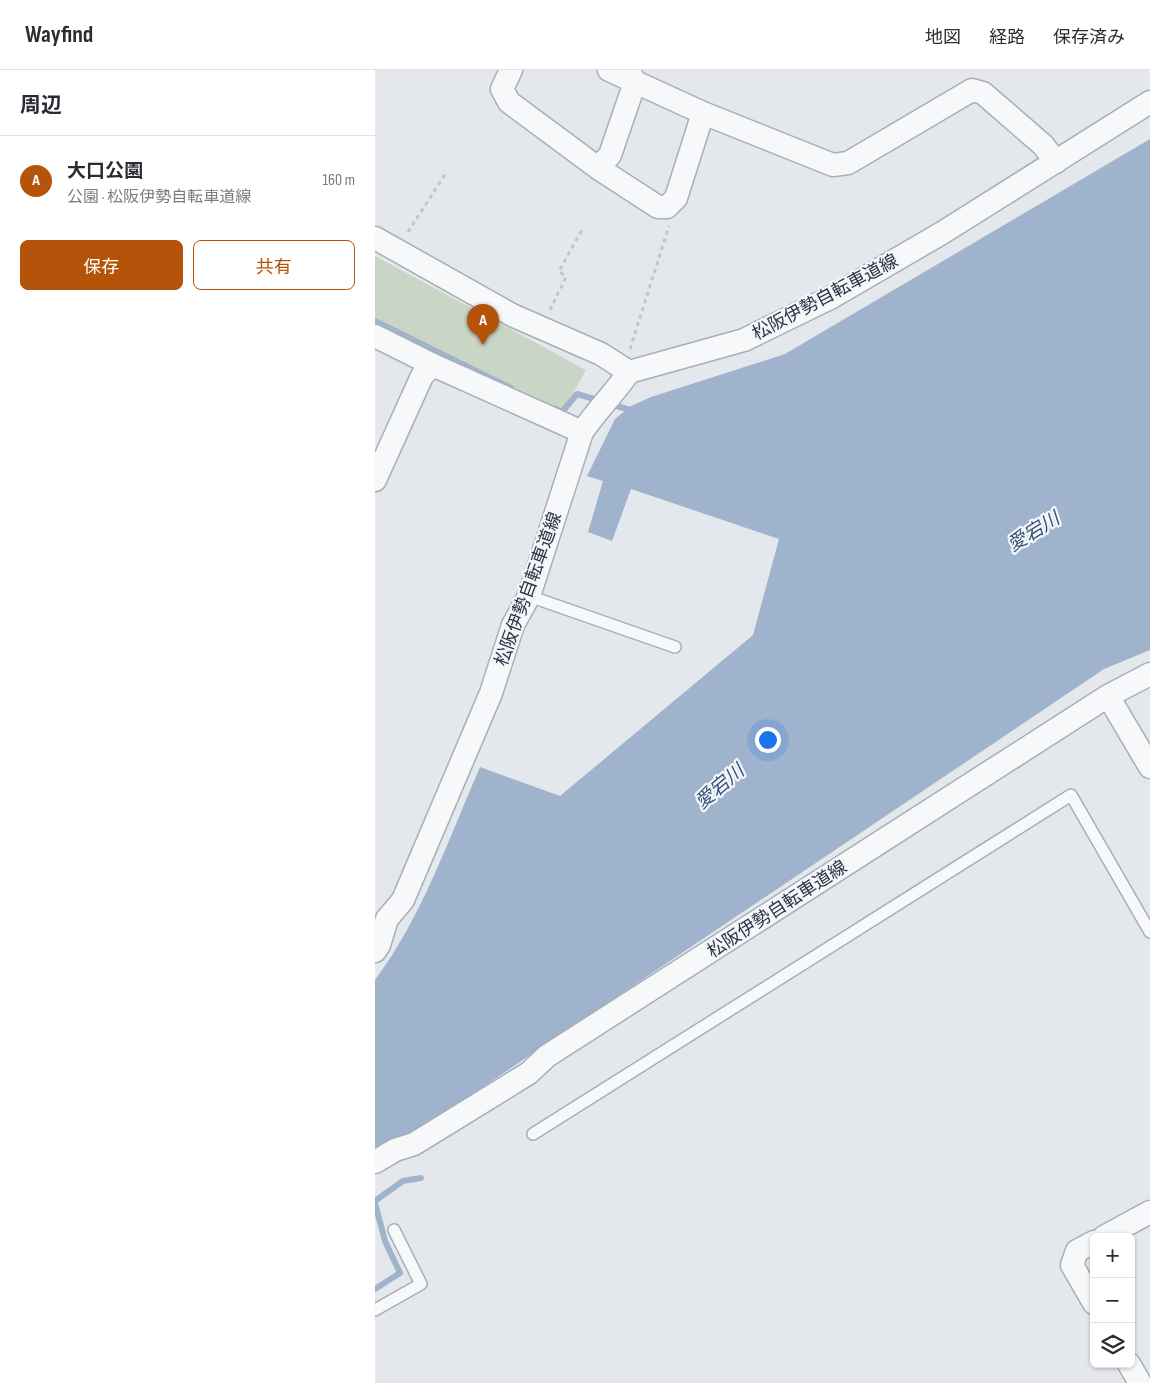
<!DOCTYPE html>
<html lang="ja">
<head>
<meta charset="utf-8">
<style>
  :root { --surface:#fff; --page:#f2f2f3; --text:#2b2b33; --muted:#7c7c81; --line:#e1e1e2; --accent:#b45309 }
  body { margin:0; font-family:"Sofia Sans Condensed","Noto Sans JP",sans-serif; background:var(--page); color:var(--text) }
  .controls { position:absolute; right:15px; bottom:15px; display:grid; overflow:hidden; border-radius:8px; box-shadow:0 1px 4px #0004 }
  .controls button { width:45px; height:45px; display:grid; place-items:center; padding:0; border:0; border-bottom:1px solid var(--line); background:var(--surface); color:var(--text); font:25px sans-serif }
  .you { position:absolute; left:392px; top:669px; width:18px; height:18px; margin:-12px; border:4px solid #fff; border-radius:50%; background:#1a73e8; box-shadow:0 0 0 8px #1a73e833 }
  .badge { display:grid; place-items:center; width:32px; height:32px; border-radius:50%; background:var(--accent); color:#fff; font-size:16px; font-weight:700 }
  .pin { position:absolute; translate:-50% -41px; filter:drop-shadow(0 1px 2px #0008) }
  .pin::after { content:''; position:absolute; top:26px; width:18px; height:15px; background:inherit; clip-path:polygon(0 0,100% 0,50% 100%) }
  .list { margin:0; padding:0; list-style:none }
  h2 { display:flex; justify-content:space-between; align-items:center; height:65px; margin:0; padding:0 20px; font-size:21px }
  h2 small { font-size:16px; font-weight:400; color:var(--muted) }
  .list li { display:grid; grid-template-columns:32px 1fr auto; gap:15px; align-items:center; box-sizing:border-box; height:90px; padding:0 20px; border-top:1px solid var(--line) }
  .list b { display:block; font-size:19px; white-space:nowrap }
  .list p { margin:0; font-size:16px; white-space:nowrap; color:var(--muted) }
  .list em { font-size:16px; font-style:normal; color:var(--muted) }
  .actions { display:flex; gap:10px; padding:15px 20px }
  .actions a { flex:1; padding:11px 0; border:1px solid var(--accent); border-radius:8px; text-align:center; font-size:18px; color:var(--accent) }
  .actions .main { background:var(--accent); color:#fff }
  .icon { flex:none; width:28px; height:28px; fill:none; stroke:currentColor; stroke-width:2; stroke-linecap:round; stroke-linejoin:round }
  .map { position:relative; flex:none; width:775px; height:1313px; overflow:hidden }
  header { display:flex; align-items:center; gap:30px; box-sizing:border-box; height:70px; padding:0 25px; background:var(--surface); border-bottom:1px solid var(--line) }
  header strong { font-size:24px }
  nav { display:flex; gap:28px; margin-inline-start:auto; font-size:18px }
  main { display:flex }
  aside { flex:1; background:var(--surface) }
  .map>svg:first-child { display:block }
  .green { fill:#c9d6c5 }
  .water { fill:#9fb4cc }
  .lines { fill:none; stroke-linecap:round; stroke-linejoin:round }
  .stream { stroke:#9fb4cc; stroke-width:6 }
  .lane-casing { stroke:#a9aeb7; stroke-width:14 }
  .street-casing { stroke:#a9aeb7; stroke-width:25 }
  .path { stroke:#c2c5cb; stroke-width:3; stroke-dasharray:4 4; stroke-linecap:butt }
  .lane { stroke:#f7f8fa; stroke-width:11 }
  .street { stroke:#f7f8fa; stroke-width:22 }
  .labels { text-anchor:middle; stroke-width:4.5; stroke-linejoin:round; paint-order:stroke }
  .street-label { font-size:18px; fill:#2b3445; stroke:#f4f6f9 }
  .water-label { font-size:19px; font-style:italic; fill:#34527a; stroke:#f4f6f9 }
</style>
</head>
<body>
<header>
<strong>Wayfind</strong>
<nav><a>地図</a><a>経路</a><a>保存済み</a></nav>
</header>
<main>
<aside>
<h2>周辺<small></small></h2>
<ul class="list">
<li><span class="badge">A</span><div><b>大口公園</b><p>公園 · 松阪伊勢自転車道線</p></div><em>160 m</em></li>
</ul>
<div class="actions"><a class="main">保存</a><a>共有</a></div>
</aside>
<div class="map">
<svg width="775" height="1313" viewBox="0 0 775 1313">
  <rect width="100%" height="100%" fill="#e4e7ec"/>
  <path class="green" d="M0,186L211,300L188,341L0,249Z"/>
  <path class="water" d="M775,69V580L729,599L41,1062L0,1083V910C47,847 74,768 105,697L185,726L378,565L404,469L256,419L237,471L213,462L228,411L212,406L240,349L256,336L276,327L410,284Z"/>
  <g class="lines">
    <path class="stream" d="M0,251L136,318
      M235,334L259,341
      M181,339L187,342L202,324L226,331
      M0,1131L28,1111L46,1108
      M0,1133L10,1171L25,1203L0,1219"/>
    <defs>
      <path id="lane" d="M154,526L300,577
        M158,1064L696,725L775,862
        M0,1240L46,1214L19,1160"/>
      <path id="street" d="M136,0L127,19L134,32L223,98L283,137H292L301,128L328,43
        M234,0L328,43L458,95L473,93L597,20L608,23L668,75L681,92
        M223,98L235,85L260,12L253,0
        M0,168L137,245L226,284L254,302L369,270L457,227L567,163L775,32
        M0,266L58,295L207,362L154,526L138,555L116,623L28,830L12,849L4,875L0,881
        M207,362C221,341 239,324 254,302
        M0,410L47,306L58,295
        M733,626L775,697
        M0,1092L20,1080L39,1074L154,1003L172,986L733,626L775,604
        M729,1167L775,1142
        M719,1172L702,1181L697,1195L719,1233
        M754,1294L765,1313"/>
    </defs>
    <use href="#lane" class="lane-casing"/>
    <use href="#street" class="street-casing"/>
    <path class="path" d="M33,162L71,103
      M175,240L191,207L184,201L208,158
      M255,279L294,156"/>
    <use href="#lane" class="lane"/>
    <use href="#street" class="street"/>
  </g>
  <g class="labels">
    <g class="street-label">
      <text transform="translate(450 227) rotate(-28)" y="6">松阪伊勢自転車道線</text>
      <text transform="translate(153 519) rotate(-70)" y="6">松阪伊勢自転車道線</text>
      <text transform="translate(402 839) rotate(-33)" y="6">松阪伊勢自転車道線</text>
    </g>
    <g class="water-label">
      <text transform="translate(658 461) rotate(-32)" y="7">愛宕川</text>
      <text transform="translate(344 716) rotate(-40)" y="7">愛宕川</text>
    </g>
  </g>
</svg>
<div class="controls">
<button>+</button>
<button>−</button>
<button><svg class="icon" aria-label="layers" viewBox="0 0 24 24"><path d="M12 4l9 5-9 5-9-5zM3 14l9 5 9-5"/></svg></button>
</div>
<div class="you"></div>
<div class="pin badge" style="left:108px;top:275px">A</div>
</div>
</main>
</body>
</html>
